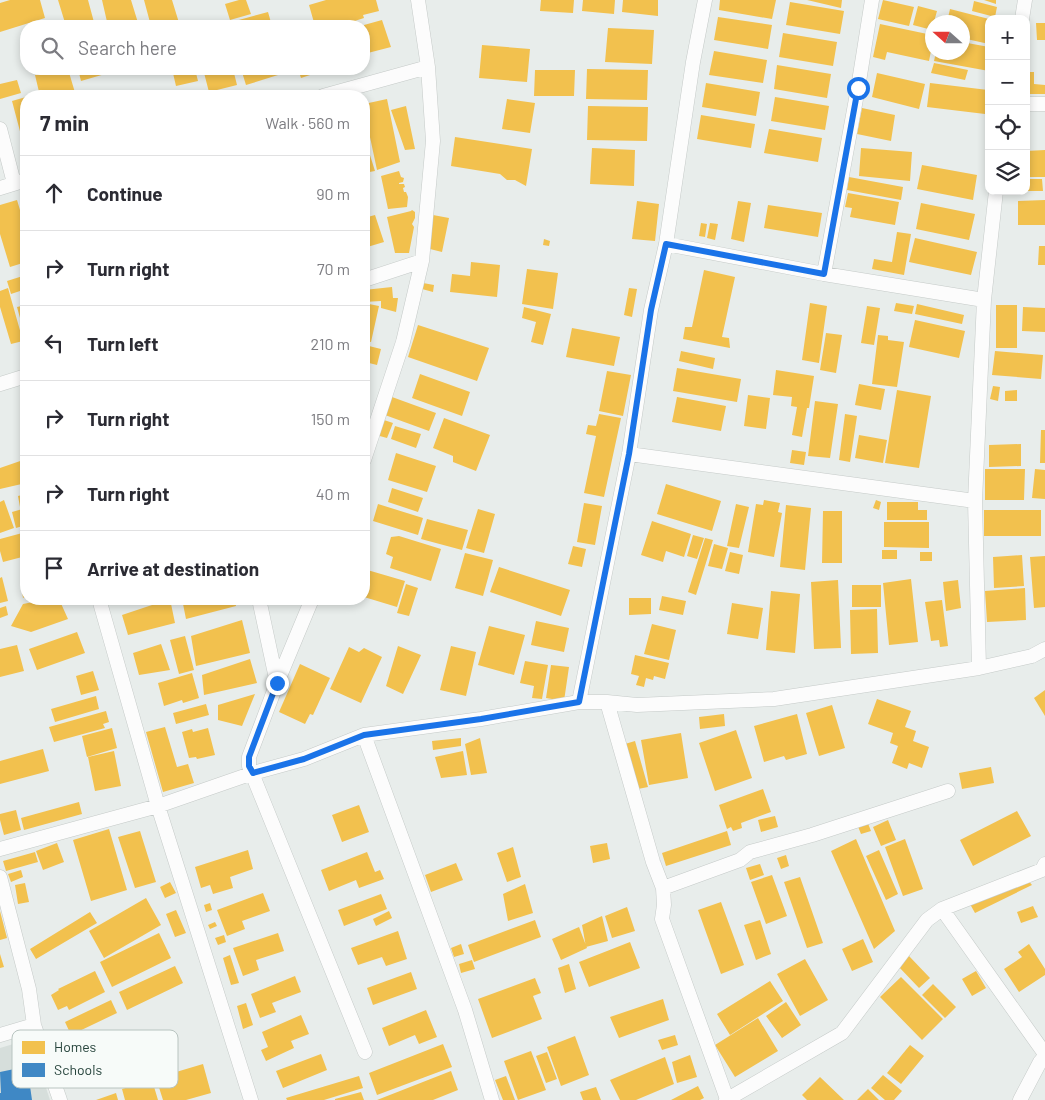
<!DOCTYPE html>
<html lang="en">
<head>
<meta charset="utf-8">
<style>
  :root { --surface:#fff; --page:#f7f7f7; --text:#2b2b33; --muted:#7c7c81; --line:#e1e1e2 }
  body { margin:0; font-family:Barlow,sans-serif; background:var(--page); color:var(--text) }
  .controls { position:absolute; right:15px; top:15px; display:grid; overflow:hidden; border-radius:10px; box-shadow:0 2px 8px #0003 }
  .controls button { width:45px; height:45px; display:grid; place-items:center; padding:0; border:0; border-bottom:1px solid var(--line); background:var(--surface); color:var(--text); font:25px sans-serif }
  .compass { position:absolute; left:925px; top:15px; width:45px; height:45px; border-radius:50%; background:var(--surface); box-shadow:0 2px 8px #0003; rotate:291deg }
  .stop { position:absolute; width:15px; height:15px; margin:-11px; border:4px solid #1a73e8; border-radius:50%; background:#fff }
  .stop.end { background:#1a73e8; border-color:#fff; box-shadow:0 1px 5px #0008 }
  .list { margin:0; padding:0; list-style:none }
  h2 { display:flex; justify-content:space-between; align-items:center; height:65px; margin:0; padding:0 20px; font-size:21px }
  h2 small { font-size:16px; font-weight:400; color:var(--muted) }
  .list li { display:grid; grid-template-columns:32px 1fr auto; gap:15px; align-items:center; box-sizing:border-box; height:75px; padding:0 20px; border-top:1px solid var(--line) }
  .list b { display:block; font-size:19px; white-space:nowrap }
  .list em { font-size:16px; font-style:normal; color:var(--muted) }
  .icon { flex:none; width:28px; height:28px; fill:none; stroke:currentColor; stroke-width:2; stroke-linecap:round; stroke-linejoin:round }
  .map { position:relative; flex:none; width:1045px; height:1100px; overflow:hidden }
  .search { position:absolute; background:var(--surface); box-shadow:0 2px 8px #0003; left:20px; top:20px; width:350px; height:55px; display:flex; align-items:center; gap:12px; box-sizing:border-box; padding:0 18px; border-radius:20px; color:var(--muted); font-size:19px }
  .panel { position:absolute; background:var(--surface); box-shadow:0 2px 8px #0003; left:20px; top:90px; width:350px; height:515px; border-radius:20px }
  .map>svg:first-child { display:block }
  .built { fill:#d6dedb }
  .homes { fill:#f2c14e }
  .schools { fill:#3f88c5 }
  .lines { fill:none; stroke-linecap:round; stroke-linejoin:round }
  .minor-casing { stroke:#c5cac8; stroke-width:15 }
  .minor { stroke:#fcfcfc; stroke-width:14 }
  .route { stroke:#1a73e8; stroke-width:6 }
  .key { fill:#f7fbf9; stroke:#b8c4c0; stroke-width:1 }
  .key-label { font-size:14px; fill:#24423a }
</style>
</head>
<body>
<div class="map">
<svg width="1045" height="1100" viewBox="0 0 1045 1100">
  <rect width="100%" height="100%" fill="#e8edeb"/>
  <path class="built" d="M30,1039L50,1100H0V1048Z"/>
  <path class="homes" d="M10,0H40L45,18L0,32V3Z
    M58,0H88L95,26H66Z
    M102,0H131L139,26H108Z
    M144,0H172L180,26H151Z
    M239,0H246L251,14L230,20L225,4Z
    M326,0H376L379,11L363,15L364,18L339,26H315L309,5Z
    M541,0H574L573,13L540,11Z
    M583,0H615L614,14L582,11Z
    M623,0H658V16L622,12Z
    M720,0H776L772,19L719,10Z
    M807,0H842L841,8Z
    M883,0L914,7L909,26L878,19Z
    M984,0H996V4Z
    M974,1L997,7L995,17L972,11Z
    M790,2L844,11L840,34L786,25Z
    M918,6L937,11L934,22H932V30L913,25Z
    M950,9L989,19V44L962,38V22H947Z
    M268,12L272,26H229L228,23Z
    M718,17L772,25L768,49L714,40Z
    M382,20L391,47L364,54V25Z
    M1036,23H1045V40H1037Z
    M880,24L932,35V46L929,61L887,52L885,60L873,57Z
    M608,28L654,30L652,64L605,62Z
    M783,33L837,42L833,66L779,57Z
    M962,42L989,47V71L934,61L936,52H962Z
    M482,45L530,49L527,82L479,78Z
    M714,51L767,60L763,83L709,75Z
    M934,63L968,70L965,80L931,73Z
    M777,65L831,74L827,98L774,89Z
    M59,69H68L76,96H40L35,75Z
    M78,69H104L105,74L81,81Z
    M172,69H195L198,81L176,86Z
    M203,69H233L237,85L209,92Z
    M241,69H276L278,75L246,85Z
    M298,69H328L301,78Z
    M587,69L648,70L647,100L586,99Z
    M535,70H575L574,96H534Z
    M1026,72H1034V84L1045,85V94H1026Z
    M877,73L925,84L919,109L872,97Z
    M17,80L21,93L0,99V84Z
    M706,83L760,92L756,116L702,107Z
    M930,83L988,90L985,114L927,107Z
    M26,97V154L12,101Z
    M775,97L829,106L825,130L771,121Z
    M387,99L400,162L377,170L364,109V104Z
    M507,99L535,103L530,133L502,129Z
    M406,106L415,149L405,150L391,110Z
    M588,106L648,107L647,141L587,140Z
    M862,108L895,115L891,141L857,134Z
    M701,115L755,124L751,148L697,139Z
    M769,129L822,138L818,162L764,153Z
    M364,136L375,171L364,173Z
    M455,137L532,149L526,186L515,180H507L500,174L451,166Z
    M592,148L635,150L634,186L590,184Z
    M861,148L912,152L910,181L859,176Z
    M1045,150V177H1026V151Z
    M922,165L977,175L973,200L917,189Z
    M399,171L401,177L404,178L403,182L399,183V184H404L405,187L403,188L404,192H406L408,197L407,207L388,209L381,176Z
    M849,177L903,187L901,200L847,190Z
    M1026,179H1042L1043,191H1026Z
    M848,193L899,202L895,225L850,217L852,208L845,207Z
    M17,200L26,230V262L10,267L0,234V205Z
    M1045,200V225H1018V201Z
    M637,201L659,204L655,241L632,239Z
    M738,201L751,203L744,242L731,239Z
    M921,203L975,214L969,240L916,229Z
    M768,205L822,213L818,237L764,228Z
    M412,210L415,212V218L412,224L414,227L409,253H395L387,217L411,211Z
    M375,215L384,242L364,248V218Z
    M433,215L449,218L442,252L426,248Z
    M701,223L707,224L705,237L699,236Z
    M710,223L718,224L715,240L707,238Z
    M897,232L911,234L904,275L872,269L874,259L892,262Z
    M915,238L977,252L971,275L909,262Z
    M544,239L550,241L549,246L543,245Z
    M1039,246H1045V265H1038Z
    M471,262L500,265L497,297L450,292L452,274L470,276Z
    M527,269L558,273L553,309L522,304Z
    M704,270L735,277L722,337L729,338L730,348L683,339L685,327H692Z
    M26,275V289L11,294L7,281Z
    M423,283L434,285L433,292L422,289Z
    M392,287L393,298H398L396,312L381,308V301L364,302V290Z
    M8,288L23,341L11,344L0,307V291Z
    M629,288L637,289L632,317L624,315Z
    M364,303L379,306L371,342L364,341Z
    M810,303L827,306L819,363L802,360Z
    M896,303L914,306L912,314L894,311Z
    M917,304L964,315L962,324L915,314Z
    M26,305V340L17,307Z
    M996,305H1017V348H996Z
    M867,306L880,308L874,345L861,343Z
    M524,307L551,314L543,345L531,342L536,322L522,318Z
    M1023,307L1045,308V332L1022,331Z
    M915,320L965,331L959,358L909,347Z
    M418,325L489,348L477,381L408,357Z
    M572,328L620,337L614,366L566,357Z
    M826,333L842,335L836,373L820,370Z
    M878,335L888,336V340L904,342L897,387L872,384Z
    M369,346L381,349L377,365L365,362Z
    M681,351L715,358L713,369L679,361Z
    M995,351L1043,355L1041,379L992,375Z
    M677,368L741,379L737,402L673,391Z
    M776,370L814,376L809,408H807L802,437L792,435L797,407L791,406L792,397L773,395Z
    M607,371L631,375L623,416L599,411Z
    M420,374L470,392L462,416L412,398Z
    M859,384L885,389L881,410L855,405Z
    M993,386L1000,387L998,401L990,399Z
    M897,390L931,396L919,468L885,463Z
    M1017,390V401H1005V391Z
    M748,395L770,398L766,429L744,426Z
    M392,397L436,413L429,431L385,415Z
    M677,397L726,406L721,431L672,422Z
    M26,399V424L20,401Z
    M815,401L838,404L830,458L808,456Z
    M599,414L621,418L604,497L584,493L596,436L586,434L588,425L596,426Z
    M845,414L857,416L850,462L839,460Z
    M444,418L490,435L476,471L453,462V456L433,448Z
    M381,419L393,423L387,438L376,435Z
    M395,426L421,434L416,448L391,439Z
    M1041,430H1045V463H1040Z
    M859,435L887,440L883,463L855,458Z
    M1021,444V466L989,467V445Z
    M792,450L806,452L804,465L790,463Z
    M396,453L436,466L427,492L388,480Z
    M26,459V483L0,489V468Z
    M985,469H1025L1024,500H985Z
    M1035,469L1045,470V499L1032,498Z
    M666,484L721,501L712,531L657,514Z
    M392,488L423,498L418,512L388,502Z
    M26,494V506L20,507L18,496Z
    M4,500L14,528L0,533V502Z
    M764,500L780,503L778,512L782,513L774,557L748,552L756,504L763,505Z
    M876,500L881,502L879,510L873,508Z
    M887,502H918V510H927V520H887Z
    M584,503L602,506L595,545L577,542Z
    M378,504L423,518L418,535L373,521Z
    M736,504L749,507L739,548L727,546Z
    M786,505L811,508L805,570L780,567Z
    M26,508V525L16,528L12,512Z
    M478,509L495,514L484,553L466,548Z
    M984,510H1041V536H984Z
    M823,511H842V563H822Z
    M427,519L468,530L462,550L421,539Z
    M652,521L691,534L684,557L666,551L663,562L641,555Z
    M884,522H929V548L884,547Z
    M26,532V556L3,562L0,551V539Z
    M693,535L704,538L697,559L687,556Z
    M399,536L441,549L431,581L390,568L393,557L386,554L391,537Z
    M705,538L713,540L696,595L688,592Z
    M714,544L728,548L722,569L708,566Z
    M573,546L586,549L582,567L568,564Z
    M882,550H897V559H882Z
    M730,552L743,555L739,574L725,571Z
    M920,552H932V561H920Z
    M465,553L493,560L483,596L455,588Z
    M1022,555L1024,586L994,588L993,557Z
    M1045,556V607L1034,608L1030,557Z
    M499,567L570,590L561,616L490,592Z
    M364,569L405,581L397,607L364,597Z
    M26,575V596L23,598L20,577Z
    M2,577L8,601L0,603V578Z
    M911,579L918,642L889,645L883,583Z
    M838,580L841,648L814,649L811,582Z
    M958,580L961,608L946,611L943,582Z
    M406,584L418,588L409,616L397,613Z
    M852,585H881V607H852Z
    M1025,588L1026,620L987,622L985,591Z
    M771,591L800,594L795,653L766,650Z
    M662,596L686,601L683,615L659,610Z
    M629,598H651V614L629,615Z
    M48,599H59L68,619L31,632L11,626L23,604Z
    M114,599H133L116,605Z
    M170,599L175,623L128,635L122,615Z
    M182,599H235L236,606L186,619Z
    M942,600L948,646L940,647L939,640L931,641L925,602Z
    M732,603L763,608L758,639L727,634Z
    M6,606L8,615L0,618V608Z
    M877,609L878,653L851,654L850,610Z
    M242,620L250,653L196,666L191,636Z
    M536,621L569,628L564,652L531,645Z
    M652,624L676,630L669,660L644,654Z
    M489,626L525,635L514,675L478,665Z
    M77,632L85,653L37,670L29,649Z
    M185,636L194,670L179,674L170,640Z
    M161,644L170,670L139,675L133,653Z
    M17,645L24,671L0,677V649Z
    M398,646L421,655L403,694L386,686Z
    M451,646L476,652L466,696L440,690Z
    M349,647L359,652L364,648L382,657L361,703L330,689Z
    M635,655L669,663L665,679L654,676L653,680L646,678L644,687L636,685L639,676L631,674Z
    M250,659L257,683L204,695L202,675Z
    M525,661L548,665L542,699L532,698L534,686L520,683Z
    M300,664L330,678L313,715L310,714L305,724L279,712Z
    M551,665L569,667L564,701L546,698Z
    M93,671L99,690L81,695L76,676Z
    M192,673L199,698L183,703L182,700L164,706L158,683Z
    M1045,690V716L1034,698Z
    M255,694L242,726L218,720V705Z
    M96,696L99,709L55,722L51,709Z
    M877,699L911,711L905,727L916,731L913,741L929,747L922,768L909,763L907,769L892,763L898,746L890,743L893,733L868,724Z
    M206,704L209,715L176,724L173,713Z
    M832,705L845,748L819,756L806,713Z
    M106,711L109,722L103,724L105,728L54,742L49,727Z
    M724,714L725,726L700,729L699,717Z
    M797,714L807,754L786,760L784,756L764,762L754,726Z
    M165,727L177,767L188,764L194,783L163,792L146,732Z
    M112,728L117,748L87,757L82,736Z
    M208,728L215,755L197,759L196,757L189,758L182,732L192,729L193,732Z
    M736,730L752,778L715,791L699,743Z
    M681,733L688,778L649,785L641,740Z
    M461,738V746L433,750L432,741Z
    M480,738L487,773L471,775L465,744Z
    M635,741L648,787L638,789L625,744Z
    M43,749L49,771L0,784V761Z
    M114,751L121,786L95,791L88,757Z
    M463,751L467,775L441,778L435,757Z
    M991,767L994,783L962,789L959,773Z
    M763,789L771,812L741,823L742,828L733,831L731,827L727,829L719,805Z
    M79,802L82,814L24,830L21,818Z
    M359,805L369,832L342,842L332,815Z
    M16,810L21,830L4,835L0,820V814Z
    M1017,811L1031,836L973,866L960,840Z
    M775,816L778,827L761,832L758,820Z
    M888,820L896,840L881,846L873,827Z
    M867,821L871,831L861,834L857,824Z
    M109,829L127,890L91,901L73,840Z
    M140,831L156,882L135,888L118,837Z
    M727,831L731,845L666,866L662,853Z
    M856,839L895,931L874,949L831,851Z
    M905,839L923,889L903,896L885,847Z
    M57,843L64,862L43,870L36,851Z
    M607,843L610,859L593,863L590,846Z
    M513,847L521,877L507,882L497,853Z
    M248,850L253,869L230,877L233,888L213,894L210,885L201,888L195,867Z
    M879,850L898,894L886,900L866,856Z
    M35,852L38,862L6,871L3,861Z
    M367,852L375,872L380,870L384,879L359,888L356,880L329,891L321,870Z
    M786,855L789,866L781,869L777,858Z
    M456,863L463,880L431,892L425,875Z
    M760,864L764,875L750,880L746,868Z
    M21,870L23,877L11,882L8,874Z
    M772,875L787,916L766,924L751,882Z
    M800,877L823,943L807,948L784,882Z
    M1026,878L1032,885L975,913L970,904Z
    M170,882L176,893L165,898L160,887Z
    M25,883L29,902L18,904L15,885Z
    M525,884L533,913L508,921L503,894Z
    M263,893L270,911L242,921L245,929L227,936L217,910Z
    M381,894L387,909L344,926L338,910Z
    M146,898L161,925L104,958L89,931Z
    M721,902L744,965L721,974L698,910Z
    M210,903L212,910L206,912L204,905Z
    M1033,906L1038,917L1021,923L1017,912Z
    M627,907L635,931L612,938L605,916Z
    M176,910L186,933L175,937L166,914Z
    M0,911L7,938L0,940Z
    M389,911L392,918L376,926L373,919Z
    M90,912L97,923L36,959L30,949Z
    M602,916L608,941L586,947L582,925Z
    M535,920L541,937L474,962L468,945Z
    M760,920L771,954L756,960L744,925Z
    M215,922L217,926L210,929L208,925Z
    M579,927L587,948L561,960L552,939Z
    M398,931L407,959L386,966L382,957L358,965L351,948Z
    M159,933L171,958L112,987L100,962Z
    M278,933L284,951L256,960L259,970L243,976L233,948Z
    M224,935L226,942L218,945L215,938Z
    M863,939L873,962L852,971L842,949Z
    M630,942L640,968L589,987L579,962Z
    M461,944L464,954L454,957L451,948Z
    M1029,944L1045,969V975L1019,992L1004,969L1022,957L1018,952Z
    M0,954L4,967L0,968Z
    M230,955L239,983L231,985L223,958Z
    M909,956L930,978L919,988L898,966Z
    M805,959L828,1000L800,1016L777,974Z
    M472,960L475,969L461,973L459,964Z
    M569,964L576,989L565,993L558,968Z
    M175,966L183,983L127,1010L119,992Z
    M95,971L105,992L69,1010L67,1006L58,1010L51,995L59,990L58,989Z
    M976,971L986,988L972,996L962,979Z
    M411,972L417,989L373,1005L367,988Z
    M295,976L301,992L272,1003L276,1012L260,1018L251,994Z
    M901,977L943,1019L922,1040L880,997Z
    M535,978L541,993L533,996L542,1019L492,1038L478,999Z
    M770,981L783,1001L730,1035L717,1014Z
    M933,984L956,1007L945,1018L922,995Z
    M663,999L669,1020L619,1038L610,1017Z
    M111,1000L117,1013L71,1035L65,1022Z
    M786,1002L801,1025L782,1038L766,1016Z
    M246,1003L253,1025L243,1029L237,1006Z
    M426,1010L437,1037L419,1044L415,1035L389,1046L382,1028Z
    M301,1015L309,1034L291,1041L294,1048L266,1061L261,1050L268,1047L262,1032Z
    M758,1018L778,1051L735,1077L715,1045Z
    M675,1035L678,1045L662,1050L658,1040Z
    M575,1036L589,1075L561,1086L547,1047Z
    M443,1044L452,1067L377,1095L369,1073Z
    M910,1045L924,1056L901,1084L887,1073Z
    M531,1051L546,1090L518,1100L504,1061Z
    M547,1052L557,1079L546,1083L536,1056Z
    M321,1054L327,1070L283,1088L276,1071Z
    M690,1055L697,1077L677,1083L672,1062Z
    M665,1057L674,1084L636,1100H620L610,1080Z
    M203,1064L211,1093L186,1100H163L156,1078Z
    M451,1071L458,1090L433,1100H377Z
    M883,1075L902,1091L894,1100H885L871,1088Z
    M359,1076L363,1088L324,1100H287L286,1098Z
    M506,1076L515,1100H503L495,1080Z
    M820,1077L844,1100H807L802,1095Z
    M152,1080L158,1100H125L122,1089Z
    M698,1086L704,1098L700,1100H671Z
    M596,1087L601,1100H583L580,1092Z
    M868,1089L879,1100H857Z
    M361,1092L364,1100H335V1099Z
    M116,1093L118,1100H96Z"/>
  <path class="schools" d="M24,1067L28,1087L30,1086L32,1100H0V1093H1L0,1072Z"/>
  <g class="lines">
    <defs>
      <path id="minor" d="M1022,19L1025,0
        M323,96L428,67
        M1026,104H1045
        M0,129L14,183
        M0,188L26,180
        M666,244L824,274L984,300
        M824,274L858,88L872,0
        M364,280L422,261
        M0,384L26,376
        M629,454L975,501
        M364,460L403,342L422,261L433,141L428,67L418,0
        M99,599L158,806L251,1100
        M259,599L277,683
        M312,599L277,683L249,757V766L365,1052
        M979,668L975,501L984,300L996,191
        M579,702L629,454L651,310L666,244L693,62L705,0
        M607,702L653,862L663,888L664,905L662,919L727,1099
        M364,735L465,1010L492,1100
        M0,849L158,806L253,773L304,759L364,735L481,719L579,702H607L637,705L774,699L979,668L1032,656L1045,649
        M0,877L29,989L34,1025L60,1100
        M663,888L740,860L750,852L812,835L948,791
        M942,909L1045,1054
        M0,1035L34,1025
        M726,1100L842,1033L927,920L942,909L1042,870L1045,864
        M1020,1100L1040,1062L1045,1056"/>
    </defs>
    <use href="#minor" class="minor-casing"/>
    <use href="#minor" class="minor"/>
  </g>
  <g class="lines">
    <path class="route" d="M277,683L249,757V766L253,773L304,759L364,735L481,719L579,702L629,454L651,310L666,244L824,274L858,88"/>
  </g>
  <rect x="12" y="1030" width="166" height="58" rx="8" class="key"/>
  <rect x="22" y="1041" width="23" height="13" fill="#f2c14e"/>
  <rect x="22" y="1063" width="23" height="14" fill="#3f88c5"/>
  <g class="key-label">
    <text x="54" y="1052">Homes</text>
    <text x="54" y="1075">Schools</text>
  </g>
</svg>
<div class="controls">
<button>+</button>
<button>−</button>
<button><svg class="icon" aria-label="locate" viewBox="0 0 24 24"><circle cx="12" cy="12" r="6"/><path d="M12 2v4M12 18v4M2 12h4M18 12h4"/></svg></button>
<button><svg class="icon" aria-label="layers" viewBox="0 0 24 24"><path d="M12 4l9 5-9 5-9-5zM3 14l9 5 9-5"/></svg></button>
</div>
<svg class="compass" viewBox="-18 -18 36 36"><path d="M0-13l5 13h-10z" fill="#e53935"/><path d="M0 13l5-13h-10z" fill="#7c7c81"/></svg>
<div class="stop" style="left:858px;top:88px"></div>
<div class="stop end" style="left:277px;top:683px"></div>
<div class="search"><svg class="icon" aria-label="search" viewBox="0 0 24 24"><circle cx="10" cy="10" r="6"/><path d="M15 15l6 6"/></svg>Search here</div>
<section class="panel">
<h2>7 min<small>Walk · 560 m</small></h2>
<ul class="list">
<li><svg class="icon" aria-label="ahead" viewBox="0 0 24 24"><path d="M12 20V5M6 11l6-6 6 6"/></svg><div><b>Continue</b></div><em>90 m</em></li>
<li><svg class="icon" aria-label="right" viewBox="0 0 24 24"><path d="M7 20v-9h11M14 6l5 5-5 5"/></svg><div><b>Turn right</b></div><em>70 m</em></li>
<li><svg class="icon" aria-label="left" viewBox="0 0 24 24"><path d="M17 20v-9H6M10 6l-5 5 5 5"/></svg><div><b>Turn left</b></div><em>210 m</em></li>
<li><svg class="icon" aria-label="right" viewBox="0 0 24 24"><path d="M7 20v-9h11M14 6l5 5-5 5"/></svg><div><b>Turn right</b></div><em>150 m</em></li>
<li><svg class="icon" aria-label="right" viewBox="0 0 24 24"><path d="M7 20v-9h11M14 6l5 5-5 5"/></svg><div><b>Turn right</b></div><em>40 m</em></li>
<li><svg class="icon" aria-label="arrive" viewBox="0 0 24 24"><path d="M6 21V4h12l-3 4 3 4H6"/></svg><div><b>Arrive at destination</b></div></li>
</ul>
</section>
</div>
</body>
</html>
